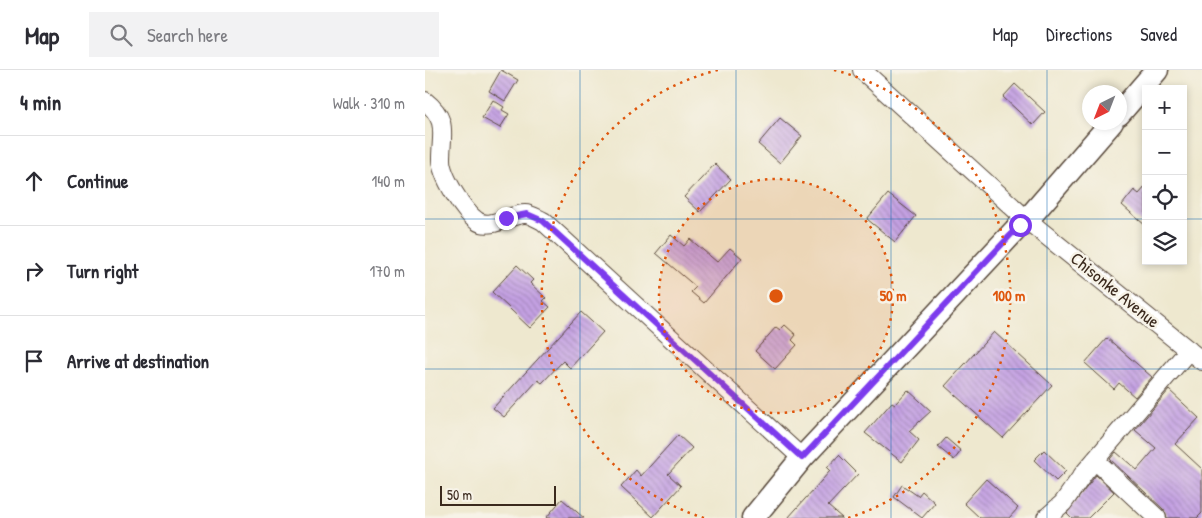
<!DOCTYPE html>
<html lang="en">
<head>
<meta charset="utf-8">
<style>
  :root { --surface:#fff; --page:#f2f2f3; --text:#2b2b33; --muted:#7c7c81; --line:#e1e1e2 }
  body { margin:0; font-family:"Patrick Hand",sans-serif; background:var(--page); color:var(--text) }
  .controls { position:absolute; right:15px; top:15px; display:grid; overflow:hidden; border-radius:0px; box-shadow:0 2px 8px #0003 }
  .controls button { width:45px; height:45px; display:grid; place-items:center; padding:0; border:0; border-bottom:1px solid var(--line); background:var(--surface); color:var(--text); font:25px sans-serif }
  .compass { position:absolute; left:657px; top:15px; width:45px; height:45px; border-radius:50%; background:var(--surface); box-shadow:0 2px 8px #0003; rotate:222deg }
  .scale { position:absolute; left:15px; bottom:12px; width:116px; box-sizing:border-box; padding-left:5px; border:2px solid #3b2a1e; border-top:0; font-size:14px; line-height:18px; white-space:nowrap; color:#3b2a1e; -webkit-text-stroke:4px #f7f3e8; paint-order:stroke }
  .stop { position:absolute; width:15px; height:15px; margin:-11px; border:4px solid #7c3aed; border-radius:50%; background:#fff }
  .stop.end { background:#7c3aed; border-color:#fff; box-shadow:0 1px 5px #0008 }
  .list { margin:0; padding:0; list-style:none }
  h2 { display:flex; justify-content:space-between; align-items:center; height:65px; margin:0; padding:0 20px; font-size:21px }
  h2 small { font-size:16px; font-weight:400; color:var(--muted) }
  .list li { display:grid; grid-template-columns:32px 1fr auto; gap:15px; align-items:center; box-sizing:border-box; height:90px; padding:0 20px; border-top:1px solid var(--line) }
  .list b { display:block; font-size:19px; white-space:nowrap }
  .list em { font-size:16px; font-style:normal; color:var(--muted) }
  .icon { flex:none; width:28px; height:28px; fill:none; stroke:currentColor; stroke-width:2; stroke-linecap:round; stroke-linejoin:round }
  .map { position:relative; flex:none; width:777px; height:448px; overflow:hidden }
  header { display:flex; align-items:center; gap:30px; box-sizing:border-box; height:70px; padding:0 25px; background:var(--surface); border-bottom:1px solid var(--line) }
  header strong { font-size:24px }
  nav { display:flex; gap:28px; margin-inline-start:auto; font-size:18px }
  .search { width:350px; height:45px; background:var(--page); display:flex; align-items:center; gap:12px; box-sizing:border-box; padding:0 18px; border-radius:0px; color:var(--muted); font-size:19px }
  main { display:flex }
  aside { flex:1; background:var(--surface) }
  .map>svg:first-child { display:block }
  .building { fill:url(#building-back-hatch) }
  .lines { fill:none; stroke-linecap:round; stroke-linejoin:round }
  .minor-casing { stroke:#564639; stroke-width:20 }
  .major-casing { stroke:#564639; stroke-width:25 }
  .minor { stroke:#fff; stroke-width:18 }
  .major { stroke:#fff; stroke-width:22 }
  .route { stroke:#7c3aed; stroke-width:6 }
  .grid { fill:none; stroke:#1f6fb2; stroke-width:1; stroke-opacity:0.55 }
  .ring { fill:none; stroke:#df570d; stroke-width:2.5; stroke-dasharray:2.5 5 }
  .labels { text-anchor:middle; stroke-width:5; stroke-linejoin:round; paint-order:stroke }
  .street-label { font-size:18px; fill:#3b2a1e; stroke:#f7f3e8 }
  .centre { fill:#df570d; stroke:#f7f3e8; stroke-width:2.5 }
  .ring-label { font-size:15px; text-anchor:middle; font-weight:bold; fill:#df570d; stroke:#f7f3e8; stroke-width:5; stroke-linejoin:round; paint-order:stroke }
</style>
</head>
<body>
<header>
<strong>Map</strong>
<div class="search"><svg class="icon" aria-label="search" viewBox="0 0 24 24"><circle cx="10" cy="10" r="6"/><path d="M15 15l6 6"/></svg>Search here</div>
<nav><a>Map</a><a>Directions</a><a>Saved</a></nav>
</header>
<main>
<aside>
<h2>4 min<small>Walk · 310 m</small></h2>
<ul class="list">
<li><svg class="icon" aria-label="ahead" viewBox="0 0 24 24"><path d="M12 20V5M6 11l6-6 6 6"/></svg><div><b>Continue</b></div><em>140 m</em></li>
<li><svg class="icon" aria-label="right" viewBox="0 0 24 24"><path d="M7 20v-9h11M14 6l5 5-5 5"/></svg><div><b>Turn right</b></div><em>170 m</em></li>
<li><svg class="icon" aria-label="arrive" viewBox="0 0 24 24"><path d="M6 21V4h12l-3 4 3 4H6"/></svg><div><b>Arrive at destination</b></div></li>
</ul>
</aside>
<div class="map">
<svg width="777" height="448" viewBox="0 0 777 448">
  <defs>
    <pattern id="building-back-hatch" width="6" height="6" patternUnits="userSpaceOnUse" patternTransform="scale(1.25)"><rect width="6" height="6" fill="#c4a1e3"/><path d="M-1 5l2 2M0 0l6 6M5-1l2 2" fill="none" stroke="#a083b7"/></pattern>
  </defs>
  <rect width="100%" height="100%" fill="#f7f3e8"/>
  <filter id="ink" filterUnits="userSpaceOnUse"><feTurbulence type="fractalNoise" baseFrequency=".02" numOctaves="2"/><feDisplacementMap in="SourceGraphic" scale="10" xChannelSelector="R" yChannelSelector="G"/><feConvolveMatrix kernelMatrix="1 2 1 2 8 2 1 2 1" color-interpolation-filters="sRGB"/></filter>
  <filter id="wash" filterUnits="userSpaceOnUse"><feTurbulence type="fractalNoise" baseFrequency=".0096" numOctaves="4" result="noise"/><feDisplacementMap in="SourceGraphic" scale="20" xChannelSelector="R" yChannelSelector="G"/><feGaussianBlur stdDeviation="1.12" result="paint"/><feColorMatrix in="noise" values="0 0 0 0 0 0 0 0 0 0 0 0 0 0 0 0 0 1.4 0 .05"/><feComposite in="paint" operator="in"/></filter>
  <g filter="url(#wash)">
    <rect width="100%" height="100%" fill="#eee8cf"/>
    <g id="blocks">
      <path class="building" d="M76,0L93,10L80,31L64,21Z
        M590,14L620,42L608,55L578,27Z
        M68,30L79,37L77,40L84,44L75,58L57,48Z
        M355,48L377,66L355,93L333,74Z
        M290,94L306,109L275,142L259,127Z
        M721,116V156L697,135L709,120L714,124Z
        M463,124L491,146L470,172L442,149Z
        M246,165L259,176L265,169L292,192L305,178L317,188L279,233L266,222L271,217L231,183Z
        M92,195L108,210L105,213L121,228L118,231L125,237L105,258L67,222Z
        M156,242L178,262L145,298L138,291L117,313L113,310L79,347L68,338Z
        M360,255L371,265L367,270L372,275L350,299L330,281L351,257L355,260Z
        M569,262L627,315L578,368L520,316Z
        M682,268L727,307L710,327L694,313L689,319L660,293Z
        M483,320L506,341L484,361L494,370L477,392L440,363L467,332L470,334Z
        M744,320L774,348L750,374L777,399V443L772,448H742L739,440L685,389L691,382L712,400L731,378L710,360Z
        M253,365L267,378L243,404L256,416L228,447L196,417L211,400L216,406Z
        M521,368L536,381L529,390L513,377Z
        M619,380L641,401L631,411L609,390Z
        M414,385L433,404L403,436L417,448H363L405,401L402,398Z
        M671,405L689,422L663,448H647L642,443Z
        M561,409L593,438L584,448H555L539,433Z
        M477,415L493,426L497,421L510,433L497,448L469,427Z
        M137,429L159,448H121Z"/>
    </g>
  </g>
  <g filter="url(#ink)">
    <use href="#blocks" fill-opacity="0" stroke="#564639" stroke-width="1"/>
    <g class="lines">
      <defs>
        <path id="minor" d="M437,0L602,150L777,291
          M0,31C24,50 16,64 16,89C16,106 39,142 52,151C66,160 85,144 100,144C106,144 113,149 118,151L377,388
          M670,390L732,448
          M621,448L638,433L659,403L764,280"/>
        <path id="major" d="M694,44L732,0
          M328,448L377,388L595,155L602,150L687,52"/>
      </defs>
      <use href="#minor" class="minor-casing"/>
      <use href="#major" class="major-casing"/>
      <use href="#minor" class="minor"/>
      <use href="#major" class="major"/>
    </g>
  </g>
  <g class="lines" filter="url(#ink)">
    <path class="route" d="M81,148L102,144L118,151L377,388L595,155"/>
  </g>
  <path class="grid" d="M155,0V448M311,0V448M466,0V448M622,0V448M0,149H721M758,149H777M0,299H777"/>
  <circle cx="351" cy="226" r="117" fill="#df570d" fill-opacity=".12"/>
  <g class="ring">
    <circle cx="351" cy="226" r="117"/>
    <path d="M279 448A233 233 0 0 1 293 0M409 0A233 233 0 0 1 423 448"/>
  </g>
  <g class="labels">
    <g class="street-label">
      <text transform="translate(690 220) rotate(39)" y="6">Chisonke Avenue</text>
    </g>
  </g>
  <circle cx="351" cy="226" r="8" class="centre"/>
  <g class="ring-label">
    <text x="468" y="231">50 m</text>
    <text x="584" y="231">100 m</text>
  </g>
</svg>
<div class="controls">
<button>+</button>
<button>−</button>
<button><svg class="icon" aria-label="locate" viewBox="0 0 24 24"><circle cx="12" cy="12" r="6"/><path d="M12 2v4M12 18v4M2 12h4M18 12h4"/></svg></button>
<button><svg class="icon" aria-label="layers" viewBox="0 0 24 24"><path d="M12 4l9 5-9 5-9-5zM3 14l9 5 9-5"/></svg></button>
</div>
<svg class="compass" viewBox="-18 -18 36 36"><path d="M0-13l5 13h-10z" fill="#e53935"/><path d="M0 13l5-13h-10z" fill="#7c7c81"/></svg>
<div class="scale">50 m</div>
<div class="stop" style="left:595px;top:155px"></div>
<div class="stop end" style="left:81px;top:148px"></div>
</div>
</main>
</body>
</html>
